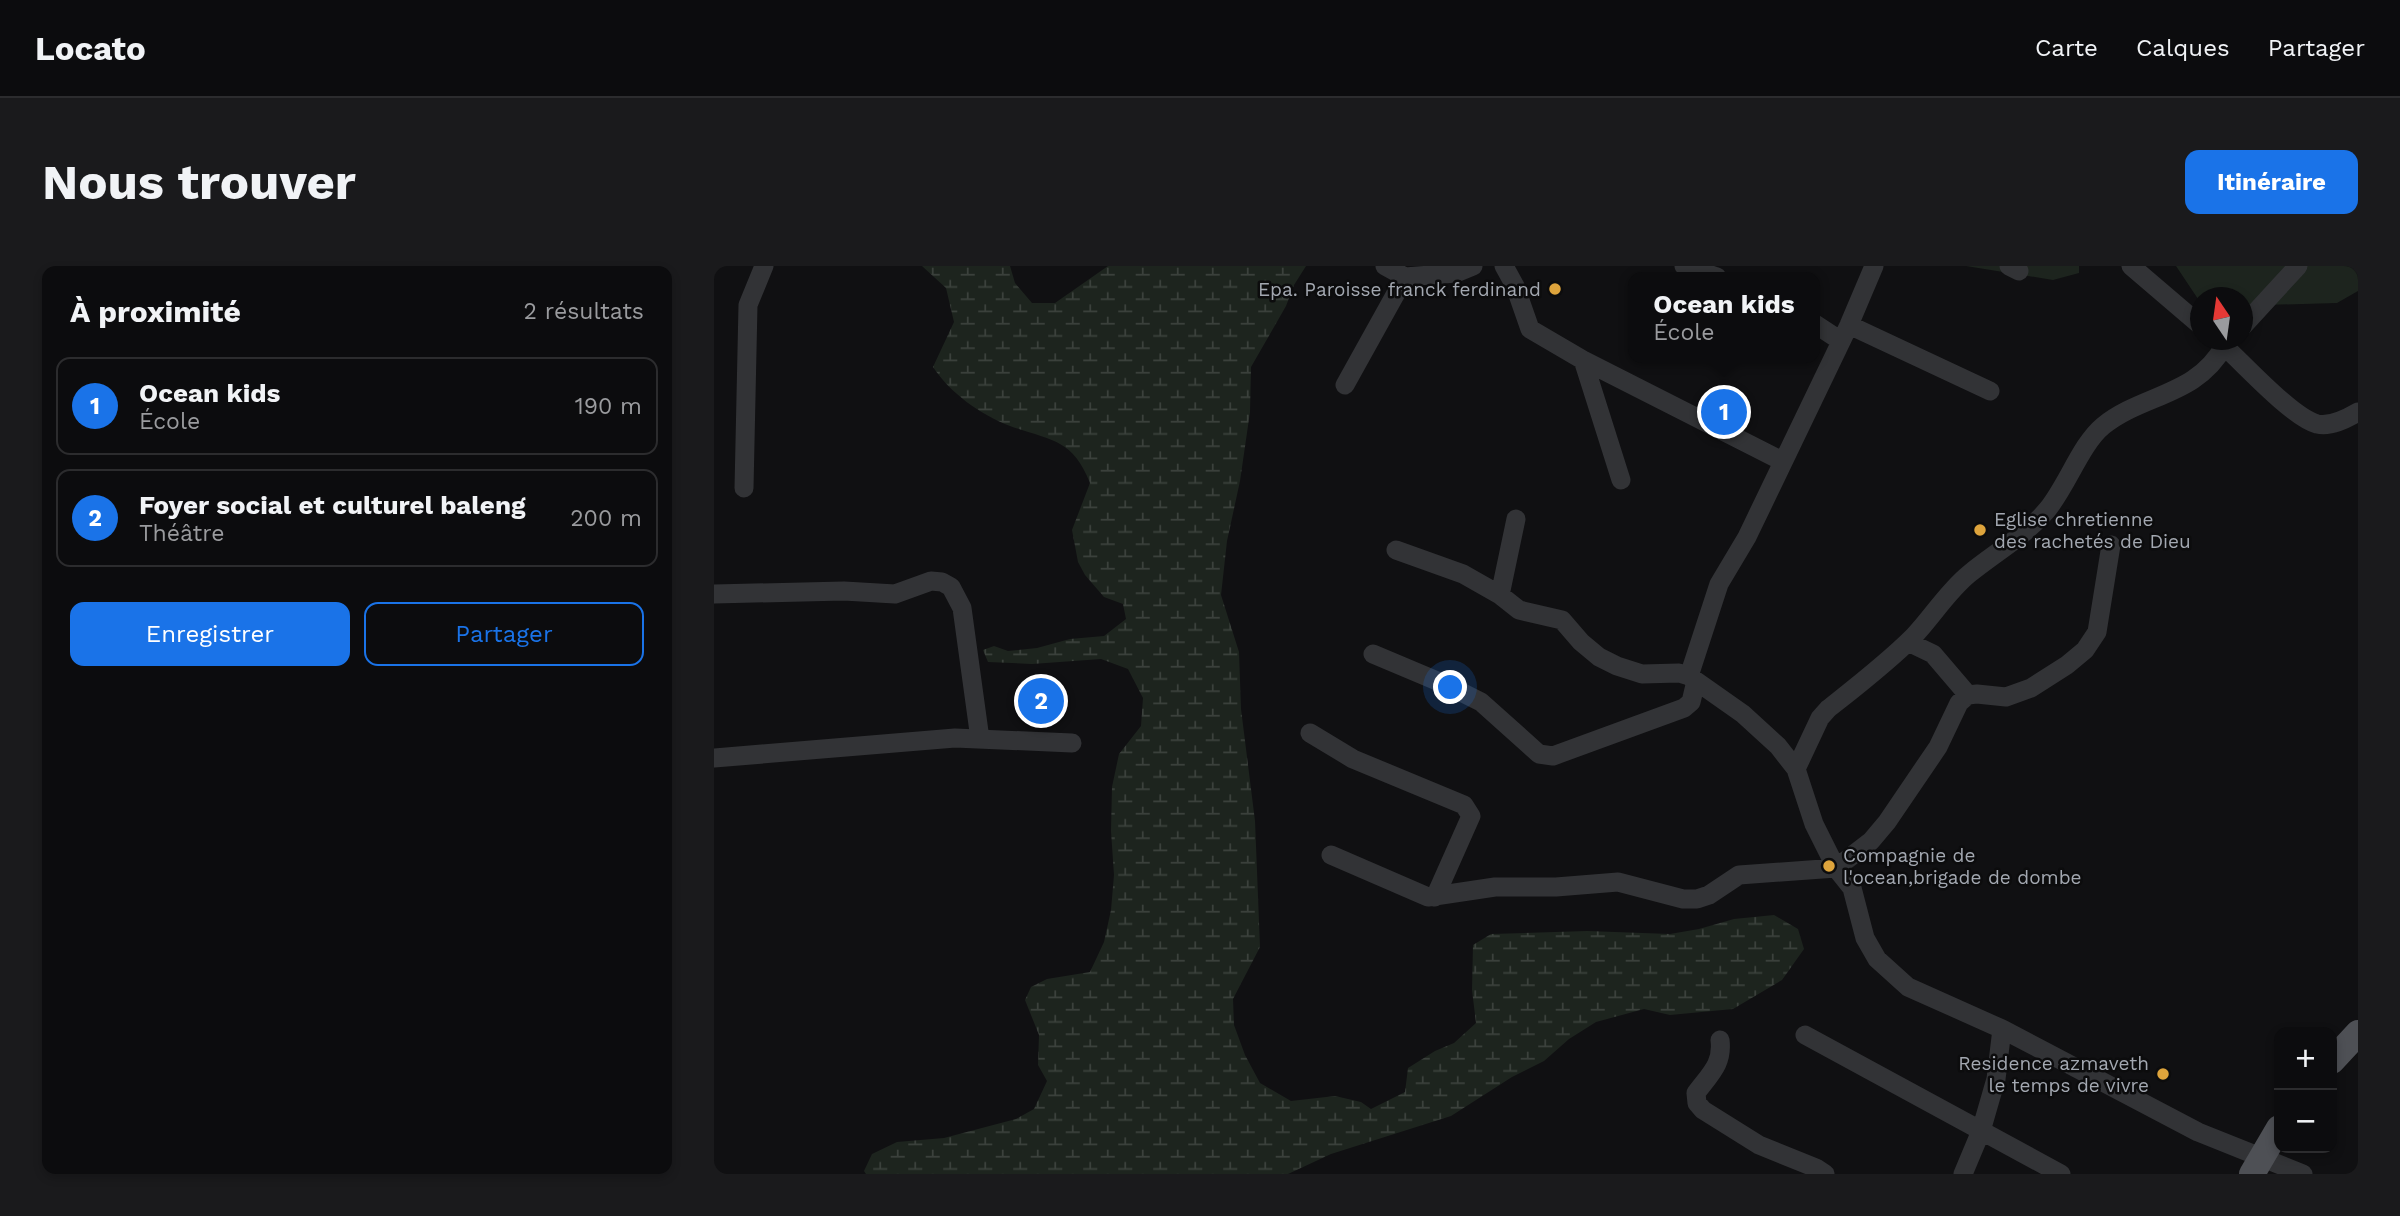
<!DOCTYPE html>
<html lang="fr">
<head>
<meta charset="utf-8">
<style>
  :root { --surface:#0c0c0e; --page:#1a1a1c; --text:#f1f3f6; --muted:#9a9b9e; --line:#2c2c2e; --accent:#1a73e8 }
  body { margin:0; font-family:"Work Sans",sans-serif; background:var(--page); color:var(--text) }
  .controls { position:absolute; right:21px; bottom:21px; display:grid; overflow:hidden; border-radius:14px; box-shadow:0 4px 10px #0003 }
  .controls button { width:63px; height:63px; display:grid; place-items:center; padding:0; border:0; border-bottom:2px solid var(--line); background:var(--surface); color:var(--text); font:35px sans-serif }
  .compass { position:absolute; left:1476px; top:21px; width:63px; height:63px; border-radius:50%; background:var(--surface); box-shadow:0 4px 10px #0003; rotate:347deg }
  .you { position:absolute; left:737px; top:422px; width:24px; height:24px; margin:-18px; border:5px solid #fff; border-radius:50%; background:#1a73e8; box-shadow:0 0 0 10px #1a73e833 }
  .badge { display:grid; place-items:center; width:46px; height:46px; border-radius:50%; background:var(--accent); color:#fff; font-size:23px; font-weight:700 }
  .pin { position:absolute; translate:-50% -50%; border:4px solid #fff; box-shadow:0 2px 7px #0006 }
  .popup { position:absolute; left:914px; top:6px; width:192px; height:91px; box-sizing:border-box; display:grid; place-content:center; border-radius:14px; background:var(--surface); filter:drop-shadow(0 2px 5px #0005); font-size:23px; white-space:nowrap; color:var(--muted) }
  .popup b { font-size:26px; color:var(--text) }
  .popup::after { content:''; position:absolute; left:50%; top:100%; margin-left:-14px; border:14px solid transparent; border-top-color:var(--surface) }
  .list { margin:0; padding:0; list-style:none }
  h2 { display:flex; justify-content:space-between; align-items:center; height:91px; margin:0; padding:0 28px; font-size:30px }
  h2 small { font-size:23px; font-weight:400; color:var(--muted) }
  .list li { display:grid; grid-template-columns:46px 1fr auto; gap:21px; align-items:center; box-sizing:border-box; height:98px; margin:0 14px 14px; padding:0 14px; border:2px solid var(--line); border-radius:14px }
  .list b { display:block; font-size:26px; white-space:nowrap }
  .list p { margin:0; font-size:23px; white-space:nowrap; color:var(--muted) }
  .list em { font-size:23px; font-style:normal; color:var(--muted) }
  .actions { display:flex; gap:14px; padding:21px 28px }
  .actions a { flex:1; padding:16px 0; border:2px solid var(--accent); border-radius:14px; text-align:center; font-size:24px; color:var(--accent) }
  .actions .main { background:var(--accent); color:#fff }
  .map { position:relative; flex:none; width:1644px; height:908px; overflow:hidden; border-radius:14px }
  header { display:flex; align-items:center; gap:42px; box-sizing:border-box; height:98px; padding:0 35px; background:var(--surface); border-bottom:2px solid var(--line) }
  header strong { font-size:33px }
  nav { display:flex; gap:38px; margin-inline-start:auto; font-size:24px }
  .intro { display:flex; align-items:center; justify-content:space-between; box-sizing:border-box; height:168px; padding:0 42px }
  h1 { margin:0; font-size:49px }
  .button { padding:18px 32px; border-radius:14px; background:var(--accent); color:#fff; font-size:24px; font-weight:700 }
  main { display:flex; gap:42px; padding:0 42px }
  aside { flex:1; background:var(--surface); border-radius:14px; box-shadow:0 4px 10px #0003 }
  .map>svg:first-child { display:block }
  .green { fill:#1d241e }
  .wetland { fill:url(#wetland-marsh) }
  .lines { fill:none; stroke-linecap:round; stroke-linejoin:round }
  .minor { stroke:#323336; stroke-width:19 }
  .major { stroke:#4e5055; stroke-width:26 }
  .poi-dot { fill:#dea43c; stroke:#0c0c0d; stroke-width:2.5 }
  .labels { text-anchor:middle; stroke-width:5; stroke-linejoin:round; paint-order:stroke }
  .poi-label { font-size:19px; fill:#a3a8b1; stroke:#0c0c0d; text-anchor:end }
</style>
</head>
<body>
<header>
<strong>Locato</strong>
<nav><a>Carte</a><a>Calques</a><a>Partager</a></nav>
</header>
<div class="intro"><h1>Nous trouver</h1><a class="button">Itinéraire</a></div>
<main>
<aside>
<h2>À proximité<small>2 résultats</small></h2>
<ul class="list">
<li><span class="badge">1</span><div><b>Ocean kids</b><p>École</p></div><em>190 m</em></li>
<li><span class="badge">2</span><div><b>Foyer social et culturel baleng</b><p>Théâtre</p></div><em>200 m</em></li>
</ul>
<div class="actions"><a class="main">Enregistrer</a><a>Partager</a></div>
</aside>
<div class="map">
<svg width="1644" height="908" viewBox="0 0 1644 908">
  <defs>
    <pattern id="wetland-marsh" width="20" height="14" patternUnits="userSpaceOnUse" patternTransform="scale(1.75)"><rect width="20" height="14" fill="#1d241e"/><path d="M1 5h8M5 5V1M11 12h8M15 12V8" fill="none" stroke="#3b413c"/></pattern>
  </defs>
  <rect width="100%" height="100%" fill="#101012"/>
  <path class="green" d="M1252,0H1365V7L1339,14Z
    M1462,0H1644V25L1623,37L1550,39L1529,50L1528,32H1486V36Z"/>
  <path class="wetland" d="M208,0H296L301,17L318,37H341L394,0H592L580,19L572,40L537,101L536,146L526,215L513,275L507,329L525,386L527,443L541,555L546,681L519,733L520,759L531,789L546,817L577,835L621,830L647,836L657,843L691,826L694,802L721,785L740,777L762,757L758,724L759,679L777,668L873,665L956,668L985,663L1020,653L1060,649L1084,663L1090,683L1068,714L1019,743L956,749L930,743L882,756L855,773L830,795L798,811L737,850L617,888L574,908H152L150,905L158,888L183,876L230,872L302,853L320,843L333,815L324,799L325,769L311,734L317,721L333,713L376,706L390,676L397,644L400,609L397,565L398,521L405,488L427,460L429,432L414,403L387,393L318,398L274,396L269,384L280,380L294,385L323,382L356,373L390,370L412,353L409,338L390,331L371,309L364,296L358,264L376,217C358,172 337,175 296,160C266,148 237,128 219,101L240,56L232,22Z"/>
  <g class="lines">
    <path class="minor" d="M671,0L691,11L742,7L759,0
      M790,0L801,20L816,63L869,94L1068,195
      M970,0L1003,11
      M1295,0L1305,5
      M1417,0L1486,59
      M1101,58L1127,75
      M1135,59L1276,125
      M1528,61L1584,0
      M869,94L907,214
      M631,119L691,11
      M30,222L34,39L50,0
      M682,284L749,308L786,329L805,344L848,354L867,376L885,391L903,400L928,408L965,407L975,410L1029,448L1064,480L1082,503L1100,558L1122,602L1138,622L1151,672L1163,693L1194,721L1288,763L1484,866L1589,908
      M0,328L130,325L181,328L217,315L228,316L237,321L248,342L266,473
      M786,329L802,253
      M1194,376L1219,388L1254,429
      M659,388L735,420L767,436L825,488L839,490L970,442L977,436L982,415
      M975,410L1005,318L1033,271L1135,59L1160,0
      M596,467L639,493L750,539L757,550L721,631
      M0,492L241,472L358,477
      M1082,503L1106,452L1114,443C1143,420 1173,397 1199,371C1219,350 1233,326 1255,308C1282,286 1311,270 1333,244C1353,220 1367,178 1389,160C1428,128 1483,130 1510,80C1531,99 1578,151 1603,158C1617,161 1632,153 1644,146
      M617,589L714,631L781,621H842L904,616L969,633H983L995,629L1025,609L1122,602L1157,575L1173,556L1224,481L1245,437L1254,429L1263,428L1292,431L1317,422L1353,399L1371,384L1383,366L1397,279
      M1091,769L1347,908
      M1006,774C1009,798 996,808 982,827L983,837L989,844L1045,879L1102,902L1111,908
      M1249,908L1267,865L1282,813L1288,763"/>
    <path class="major" d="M1618,795L1644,767
      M1538,908L1565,862"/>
  </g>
  <g class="poi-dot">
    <circle cx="841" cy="23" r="7"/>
    <circle cx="1266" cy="264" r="7"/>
    <circle cx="1115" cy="600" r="7"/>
    <circle cx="1449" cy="808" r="7"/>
  </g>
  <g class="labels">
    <g class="poi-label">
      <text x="827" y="30">Epa. Paroisse franck ferdinand</text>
      <text x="1280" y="260" text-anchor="start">Eglise chretienne<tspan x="1280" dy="22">des rachetés de Dieu</tspan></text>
      <text x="1129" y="596" text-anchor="start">Compagnie de<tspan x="1129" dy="22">l'ocean,brigade de dombe</tspan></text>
      <text x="1435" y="804">Residence azmaveth<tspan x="1435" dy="22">le temps de vivre</tspan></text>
    </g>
  </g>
</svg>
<div class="controls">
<button>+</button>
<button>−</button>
</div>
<svg class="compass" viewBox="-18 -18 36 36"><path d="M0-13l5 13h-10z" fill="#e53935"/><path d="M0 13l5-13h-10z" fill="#9a9b9e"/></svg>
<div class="you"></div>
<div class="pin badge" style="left:1010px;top:146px">1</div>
<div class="popup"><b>Ocean kids</b>École</div>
<div class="pin badge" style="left:327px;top:435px">2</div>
</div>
</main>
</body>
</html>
